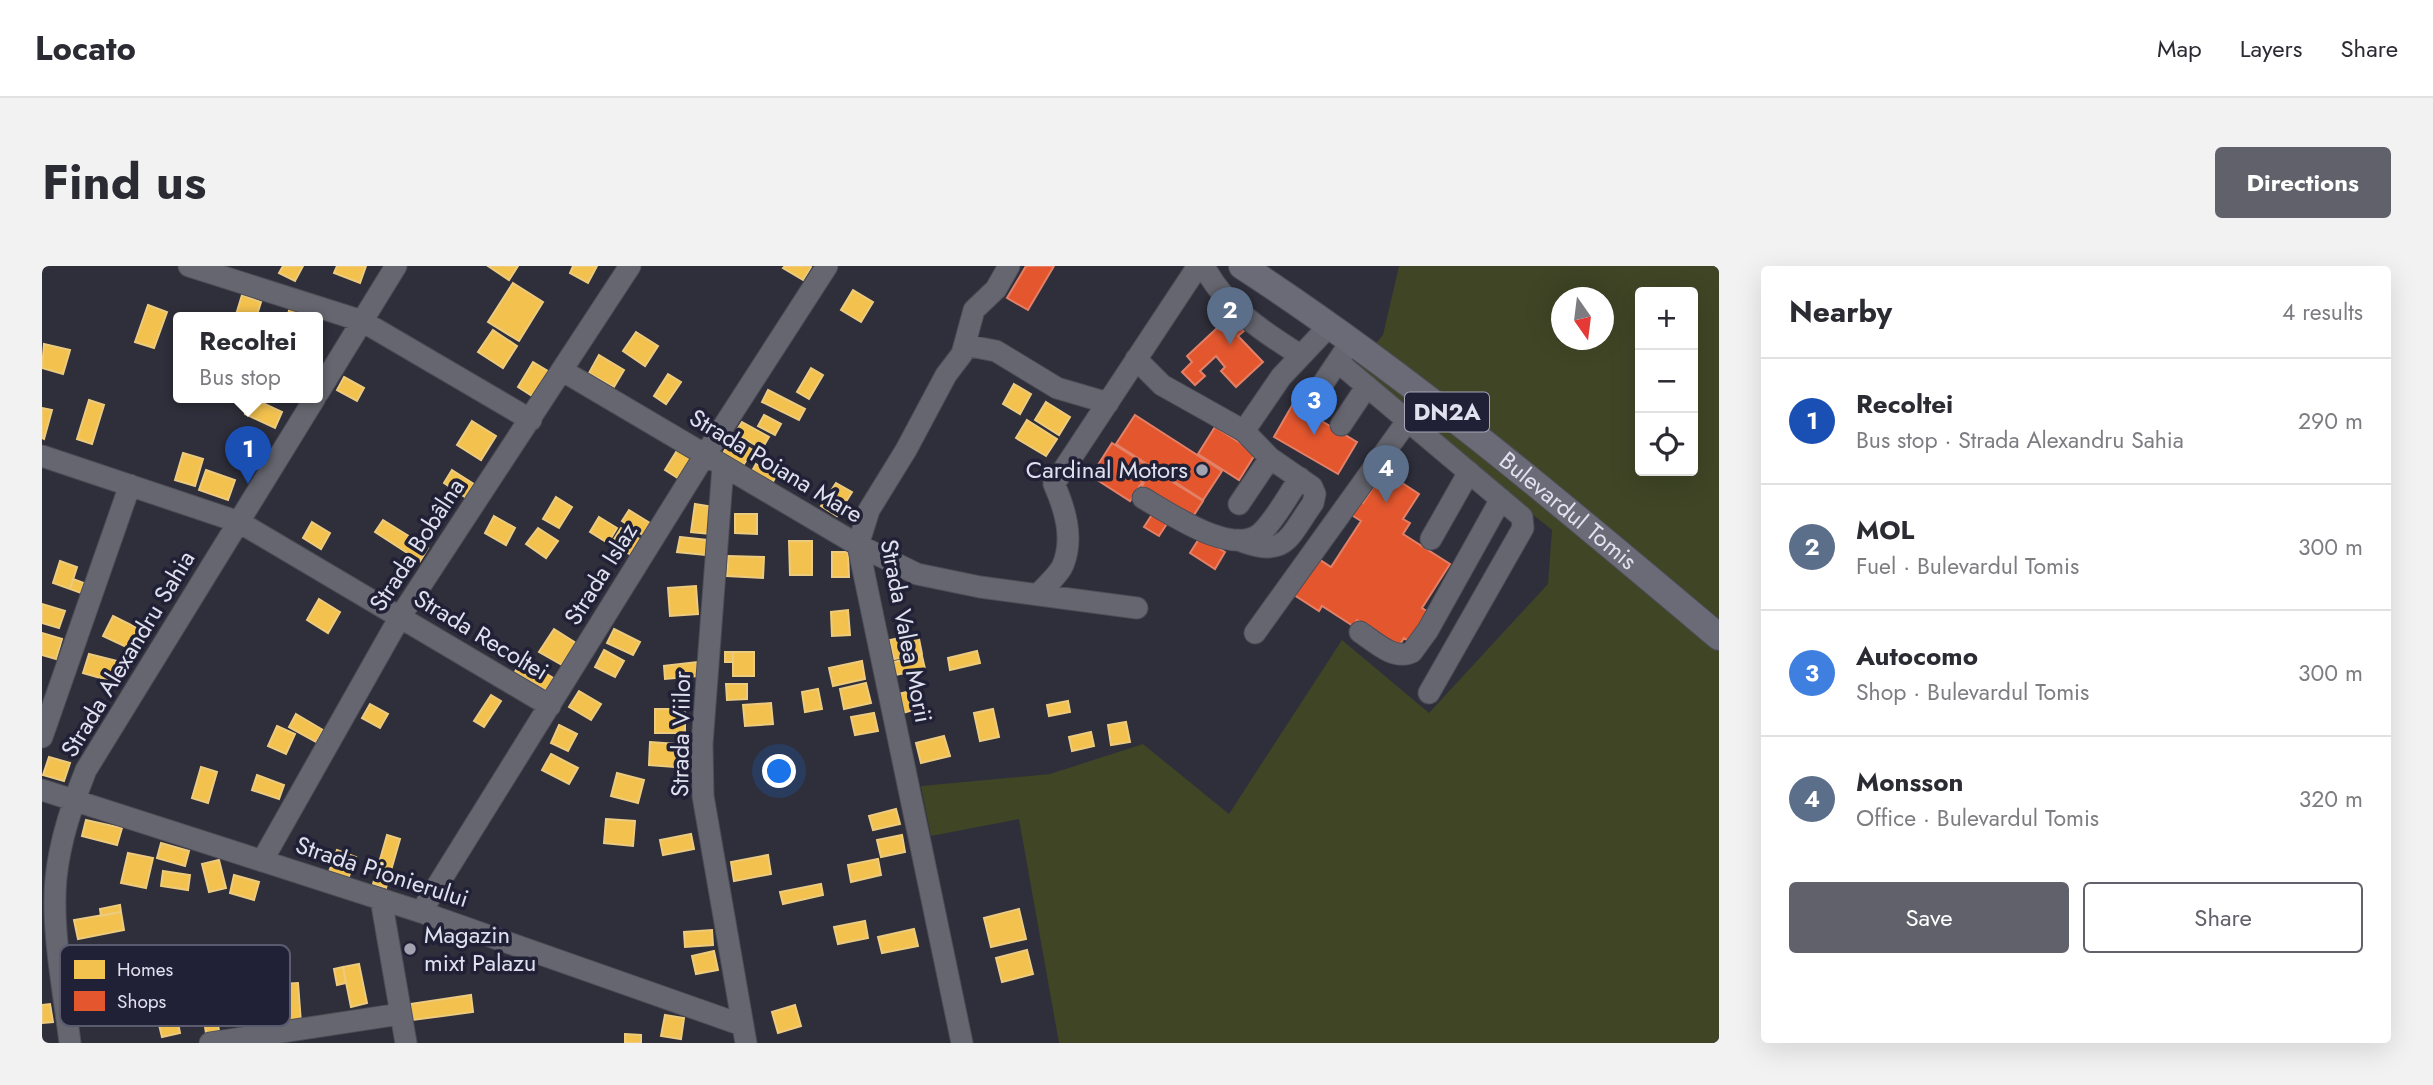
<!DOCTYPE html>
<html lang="en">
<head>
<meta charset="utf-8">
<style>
  :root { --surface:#fff; --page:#f2f2f3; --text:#2b2b33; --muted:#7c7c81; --line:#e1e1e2; --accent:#61616b }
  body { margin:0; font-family:Jost,sans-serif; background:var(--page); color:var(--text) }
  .controls { position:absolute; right:21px; top:21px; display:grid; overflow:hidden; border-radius:7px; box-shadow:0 7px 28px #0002 }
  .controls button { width:63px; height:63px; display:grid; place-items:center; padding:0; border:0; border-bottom:2px solid var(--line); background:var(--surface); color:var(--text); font:35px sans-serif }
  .compass { position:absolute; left:1509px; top:21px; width:63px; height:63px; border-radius:50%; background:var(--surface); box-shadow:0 7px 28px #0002; rotate:166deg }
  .you { position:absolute; left:738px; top:506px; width:24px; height:24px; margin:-18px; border:5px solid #fff; border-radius:50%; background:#1a73e8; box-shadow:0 0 0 10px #1a73e833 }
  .badge { display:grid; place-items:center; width:46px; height:46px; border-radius:50%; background:var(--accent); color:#fff; font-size:23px; font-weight:700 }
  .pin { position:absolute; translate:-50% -58px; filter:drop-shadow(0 2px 4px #0008) }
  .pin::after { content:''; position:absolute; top:37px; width:24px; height:21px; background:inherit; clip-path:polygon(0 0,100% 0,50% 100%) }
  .popup { position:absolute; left:131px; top:46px; width:150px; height:91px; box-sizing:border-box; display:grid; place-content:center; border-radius:7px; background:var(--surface); filter:drop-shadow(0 2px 5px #0005); font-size:23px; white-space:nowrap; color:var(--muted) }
  .popup b { font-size:26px; color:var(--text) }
  .popup::after { content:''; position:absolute; left:50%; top:100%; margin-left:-14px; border:14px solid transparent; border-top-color:var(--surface) }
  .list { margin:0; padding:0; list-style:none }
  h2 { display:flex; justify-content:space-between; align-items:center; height:91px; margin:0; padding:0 28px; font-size:30px }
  h2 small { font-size:23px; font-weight:400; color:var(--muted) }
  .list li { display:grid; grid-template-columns:46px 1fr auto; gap:21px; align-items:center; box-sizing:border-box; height:126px; padding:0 28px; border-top:2px solid var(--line) }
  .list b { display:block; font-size:26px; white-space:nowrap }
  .list p { margin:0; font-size:23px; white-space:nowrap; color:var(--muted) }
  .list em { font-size:23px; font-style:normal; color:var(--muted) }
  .actions { display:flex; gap:14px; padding:21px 28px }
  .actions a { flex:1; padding:16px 0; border:2px solid var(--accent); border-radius:7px; text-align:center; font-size:24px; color:var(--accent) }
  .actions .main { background:var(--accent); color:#fff }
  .icon { flex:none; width:38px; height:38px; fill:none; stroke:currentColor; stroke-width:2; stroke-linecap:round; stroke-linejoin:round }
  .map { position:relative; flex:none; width:1677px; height:777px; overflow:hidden; border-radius:7px }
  header { display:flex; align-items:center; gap:42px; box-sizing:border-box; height:98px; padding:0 35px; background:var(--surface); border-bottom:2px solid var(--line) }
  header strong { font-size:33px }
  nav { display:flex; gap:38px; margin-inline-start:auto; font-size:24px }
  .intro { display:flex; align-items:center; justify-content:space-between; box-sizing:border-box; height:168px; padding:0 42px }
  h1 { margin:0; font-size:49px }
  .button { padding:18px 32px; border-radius:7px; background:var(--accent); color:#fff; font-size:24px; font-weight:700 }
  main { display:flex; gap:42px; padding:0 42px }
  aside { flex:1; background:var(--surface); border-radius:7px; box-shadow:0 7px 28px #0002 }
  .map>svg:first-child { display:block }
  .green { fill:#3f4525; fill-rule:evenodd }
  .homes { fill:#f2c14e; stroke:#edcb7e; stroke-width:2 }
  .shops { fill:#e4572e; stroke:#e38068; stroke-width:2 }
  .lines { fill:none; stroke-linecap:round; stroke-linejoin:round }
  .minor-casing { stroke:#4d4d57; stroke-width:23 }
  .major-casing { stroke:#4d4d57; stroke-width:28 }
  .minor { stroke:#666670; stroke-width:21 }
  .major { stroke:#6a6b77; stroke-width:26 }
  .poi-dot { fill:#a2a3b0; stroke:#202136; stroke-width:2.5 }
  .labels { text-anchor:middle; stroke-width:7; stroke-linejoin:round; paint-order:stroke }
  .shield { fill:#202136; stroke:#a6a7b8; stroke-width:2 }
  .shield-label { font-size:23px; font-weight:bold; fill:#e0e1ef }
  .street-label { font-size:24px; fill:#e0e1ef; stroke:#202136 }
  .poi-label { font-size:24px; fill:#e0e1ef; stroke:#202136; text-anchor:end }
  .key { fill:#202136; stroke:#5a5b6e; stroke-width:2 }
  .key-label { font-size:19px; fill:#e0e1ef }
</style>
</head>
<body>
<header>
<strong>Locato</strong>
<nav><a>Map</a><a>Layers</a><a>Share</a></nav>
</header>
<div class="intro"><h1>Find us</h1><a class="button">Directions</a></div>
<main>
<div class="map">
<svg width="1677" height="777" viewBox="0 0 1677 777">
  <rect width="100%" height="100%" fill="#2f2f3b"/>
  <path class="green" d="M1357,0H1677V777H1017L977,553L889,570L879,520L1008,508L1101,478L1187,548L1300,374L1387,447L1506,318L1510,264L1312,103L1341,69ZM1598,26H1651V205H1598ZM1520,32H1562V74H1520Z"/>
  <path class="homes" d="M241,0H261L253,15L237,7Z
    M295,0H324L318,17L292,7Z
    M446,0H476L467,14Z
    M531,0H555L546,17L528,7Z
    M743,0H768L769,1L761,14L741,2Z
    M471,17L501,36L477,75L446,56Z
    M811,24L831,36L819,56L799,44Z
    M200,29L219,36L214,52H193Z
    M106,39L125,46L112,82L93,76Z
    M248,41L264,45L263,52H245Z
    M451,64L475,80L461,102L436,86Z
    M594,66L616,80L603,100L581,85Z
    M2,78L28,84L21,108L0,102Z
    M557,89L582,104L572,121L547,107Z
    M491,96L511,108L495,133L476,121Z
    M769,102L781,109L767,133L755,126Z
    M626,108L639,116L624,138L612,130Z
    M302,111L322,122L315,135L295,124Z
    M972,118L989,128L978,148L961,138Z
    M726,124L763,143L757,154L720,136Z
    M210,132L240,146L233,162L203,148Z
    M47,134L62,139L50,178L35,173Z
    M1004,136L1028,151L1017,169L993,154Z
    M0,142L10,144L2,173L0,172Z
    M722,149L739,158L733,169L716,160Z
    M985,154L1015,173L1004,190L974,172Z
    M430,155L454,170L439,194L415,179Z
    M700,156L727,171L720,183L693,167Z
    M690,172L711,184L700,201L680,189Z
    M636,183L652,193L639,214L623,204Z
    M141,187L161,193L153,220L133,214Z
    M714,198L734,210L729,219L709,207Z
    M164,204L193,214L186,234L157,224Z
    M410,204L435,220L426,233L402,217Z
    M794,217L810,226L795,250L779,240Z
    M514,231L530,241L517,262L501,253Z
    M653,238L672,241L668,268L649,266Z
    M587,244L608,257L601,269L580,255Z
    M693,248H715V268L693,267Z
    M452,250L473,262L464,279L443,267Z
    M557,251L575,262L566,277L548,266Z
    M341,254L386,282L378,295L333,266Z
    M270,256L288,267L279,283L261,272Z
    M496,262L516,275L504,292L484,278Z
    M579,262L601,275L591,290L569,278Z
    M638,271L665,274L663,289L635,286Z
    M747,275H770V309H748Z
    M790,286H806L807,311H790Z
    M686,290L722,291L721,312L685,310Z
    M18,295L35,301L28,323L11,317Z
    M31,313L42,317L39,327L28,323Z
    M654,320L656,348L628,350L626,322Z
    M277,333L298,346L286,367L265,354Z
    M0,338L23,345L17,362L0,357Z
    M806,344L808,369L790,370L789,346Z
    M71,350L105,367L95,386L61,370Z
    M512,363L534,377L520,399L497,386Z
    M572,363L598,376L591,389L565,377Z
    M0,367L20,373L14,393L0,389Z
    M876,368L880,388L852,393L848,374Z
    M562,384L582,395L573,411L553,401Z
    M935,385L938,397L908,404L906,392Z
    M683,386H691V396H683Z
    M691,386H712V410H691Z
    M47,388L75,395L69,415L41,407Z
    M880,390L883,403L853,409L851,396Z
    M480,393L518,416L510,428L473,406Z
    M820,395L823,413L791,420L787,402Z
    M655,396L656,410L623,413L622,400Z
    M824,417L829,437L802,443L798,423Z
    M684,418H705V433L685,434Z
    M776,423L780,443L763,446L760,426Z
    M537,425L559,438L549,454L527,441Z
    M869,425L874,443L861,447L856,428Z
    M449,429L459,435L442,461L432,455Z
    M1026,435L1028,446L1007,450L1005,439Z
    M729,437L731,458L703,460L701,439Z
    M328,438L346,448L338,462L320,452Z
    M613,443H643V467H613Z
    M951,443L957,471L938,475L932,447Z
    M832,447L836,465L813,469L809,451Z
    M254,448L281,464L274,476L247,461Z
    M1084,456L1088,476L1069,479L1066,459Z
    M517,459L535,468L526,485L509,477Z
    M235,460L253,468L244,488L226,480Z
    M1049,466L1052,480L1030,485L1027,471Z
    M902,470L908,490L879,497L874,477Z
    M608,476L648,479L646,502L607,499Z
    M509,488L536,502L527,518L500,504Z
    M7,491L28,497L22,515L1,509Z
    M159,501L175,506L166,537L150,532Z
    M575,507L602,514L596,537L569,530Z
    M215,509L242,519L237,533L210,524Z
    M854,543L858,558L831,564L827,550Z
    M564,553L593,555L591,580L562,577Z
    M44,554L80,562L75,579L40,570Z
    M649,568L652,583L621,589L618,574Z
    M345,569L358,573L344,622L331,618Z
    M860,569L863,586L839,591L835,574Z
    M119,577L147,585L143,600L115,592Z
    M295,584L314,591L306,613L287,606Z
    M86,587L111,592L104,622L79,617Z
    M726,589L729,608L692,615L689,596Z
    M836,593L839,609L809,616L806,599Z
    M177,594L184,622L167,626L160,598Z
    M121,605L148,609L146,624L119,620Z
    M192,609L217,616L212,634L188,627Z
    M779,618L781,629L741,638L738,626Z
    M78,639L79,646L59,650L58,643Z
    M977,643L984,673L949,681L942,652Z
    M79,646L82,664L36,673L32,654Z
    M823,655L826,672L796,678L792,661Z
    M872,663L876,680L840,687L836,671Z
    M670,664L671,679L643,681L642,666Z
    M985,684L991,708L960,716L954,692Z
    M672,685L676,704L654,708L650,690Z
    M317,698L325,737L309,741L301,701Z
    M301,701L304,717L295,719L292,703Z
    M256,717L259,757L242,758L239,718Z
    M79,723L82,740L58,744L56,727Z
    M171,726L177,765L164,767L158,728Z
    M429,729L431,746L371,754L368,738Z
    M8,738L11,756L0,757V739Z
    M753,739L759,760L736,767L730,746Z
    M133,742L138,767L120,771L114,746Z
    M623,749L642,752L639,773L619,770Z
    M583,768L599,769V777H583Z"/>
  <path class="shops" d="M984,0H1012L986,44L965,32Z
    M1188,50L1202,65L1196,70L1221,96L1194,121L1179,105L1183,101L1174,90L1158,105L1163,110L1153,119L1140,106L1150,96L1145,90Z
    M1251,138L1315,176L1296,208L1232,171Z
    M1093,149L1180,205L1161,234L1074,178Z
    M1173,161L1214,187L1197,214L1156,188Z
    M1070,177L1109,202L1088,235L1049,210Z
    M1110,203L1161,235L1150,252L1100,220Z
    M1342,205L1377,228L1361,253L1368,257L1361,268L1408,298L1380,342L1388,347L1369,377L1362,372L1357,380L1315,354L1311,360L1280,340L1277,345L1249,327L1272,290L1289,301L1319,255L1308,248L1317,235L1321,237Z
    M1111,247L1126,256L1117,270L1102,261Z
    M1158,271L1183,286L1173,303L1148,287Z"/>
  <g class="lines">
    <defs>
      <path id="minor" d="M147,0L320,55L489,154
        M1162,0C1182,40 1221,66 1258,89
        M923,79L954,85L1015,122L1066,137
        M1094,93L1120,119L1202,165L1228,192L1270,221L1273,228L1271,237C1245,274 1244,292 1196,274
        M1296,96L1480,251L1481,262L1387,427
        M521,105L816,279L875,308L938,321L1095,342
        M276,127L354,0
        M1268,137L1302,86
        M1299,159L1325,120
        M1202,165L1239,111L1288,59
        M0,190L197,256L508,440
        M681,200L660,478L661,530L704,777
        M1101,232C1127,247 1193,293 1220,266C1235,251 1246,229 1258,212
        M1197,238L1228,192
        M1389,273L1427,206
        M996,329C1003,320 1017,309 1021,299C1032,272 1023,243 1012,218L1156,0
        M1318,366C1333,376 1352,395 1370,386L1386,364L1459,233
        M1213,367L1366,154
        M0,471L88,219
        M0,524L379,646L700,759
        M220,595L358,351L588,0
        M339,633L364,777
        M379,646L663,189L785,0
        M28,777C22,726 9,663 14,612C18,574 30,539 44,504L273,132
        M168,777L358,748
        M920,777L816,279L827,244L864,184L904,109L920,88L932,44L954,23L967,0"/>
      <g id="major">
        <path id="s1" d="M1200,0C1369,110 1523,241 1677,371"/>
      </g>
    </defs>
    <use href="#minor" class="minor-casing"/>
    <use href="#major" class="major-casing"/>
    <use href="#minor" class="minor"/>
    <use href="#major" class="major"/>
  </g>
  <g class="poi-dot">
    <circle cx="1160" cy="204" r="7"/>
    <circle cx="368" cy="683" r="7"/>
  </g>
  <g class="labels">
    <rect class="shield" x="1363" y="126.5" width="84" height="39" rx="5"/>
    <g class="shield-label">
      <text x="1405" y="154">DN2A</text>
    </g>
    <g class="street-label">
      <text transform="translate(734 200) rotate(31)" y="8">Strada Poiana Mare</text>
      <text dy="8" stroke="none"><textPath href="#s1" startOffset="408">Bulevardul Tomis</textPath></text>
      <text transform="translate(375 279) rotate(-57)" y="8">Strada Bobâlna</text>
      <text transform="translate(559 308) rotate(-58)" y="8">Strada Islaz</text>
      <text transform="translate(864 365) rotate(79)" y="8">Strada Valea Morii</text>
      <text transform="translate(439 369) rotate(31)" y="8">Strada Recoltei</text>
      <text transform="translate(86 388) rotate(-59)" y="8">Strada Alexandru Sahia</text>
      <text transform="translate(639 468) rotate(-89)" y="8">Strada Viilor</text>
      <text transform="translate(340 606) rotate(18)" y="8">Strada Pionierului</text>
    </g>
    <g class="poi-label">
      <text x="1146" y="212">Cardinal Motors</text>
      <text x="382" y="677" text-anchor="start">Magazin<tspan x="382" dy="28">mixt Palazu</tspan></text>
    </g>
  </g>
  <rect x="18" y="679" width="230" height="81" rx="10" class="key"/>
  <rect x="32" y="694" width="31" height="19" fill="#f2c14e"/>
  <rect x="32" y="725" width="31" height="20" fill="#e4572e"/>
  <g class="key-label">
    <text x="75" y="710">Homes</text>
    <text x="75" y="742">Shops</text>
  </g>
</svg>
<div class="controls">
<button>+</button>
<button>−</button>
<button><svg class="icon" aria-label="locate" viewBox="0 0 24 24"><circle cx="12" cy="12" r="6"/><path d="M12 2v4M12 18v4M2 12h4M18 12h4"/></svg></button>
</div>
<svg class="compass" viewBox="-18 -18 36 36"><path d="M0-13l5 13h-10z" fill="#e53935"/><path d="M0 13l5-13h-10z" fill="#7c7c81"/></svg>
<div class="you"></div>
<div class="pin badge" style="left:206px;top:218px;background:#1a4fb4">1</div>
<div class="popup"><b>Recoltei</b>Bus stop</div>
<div class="pin badge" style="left:1188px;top:79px;background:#5c6f8a">2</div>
<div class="pin badge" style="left:1272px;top:169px;background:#3f7fe0">3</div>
<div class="pin badge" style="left:1344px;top:237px;background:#5c6f8a">4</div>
</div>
<aside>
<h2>Nearby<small>4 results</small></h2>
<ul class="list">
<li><span class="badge" style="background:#1a4fb4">1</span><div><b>Recoltei</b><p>Bus stop · Strada Alexandru Sahia</p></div><em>290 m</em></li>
<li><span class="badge" style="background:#5c6f8a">2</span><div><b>MOL</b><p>Fuel · Bulevardul Tomis</p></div><em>300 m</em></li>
<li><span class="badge" style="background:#3f7fe0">3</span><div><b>Autocomo</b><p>Shop · Bulevardul Tomis</p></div><em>300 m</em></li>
<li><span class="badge" style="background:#5c6f8a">4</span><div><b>Monsson</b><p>Office · Bulevardul Tomis</p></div><em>320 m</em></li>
</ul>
<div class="actions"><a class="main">Save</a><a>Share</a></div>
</aside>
</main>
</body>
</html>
